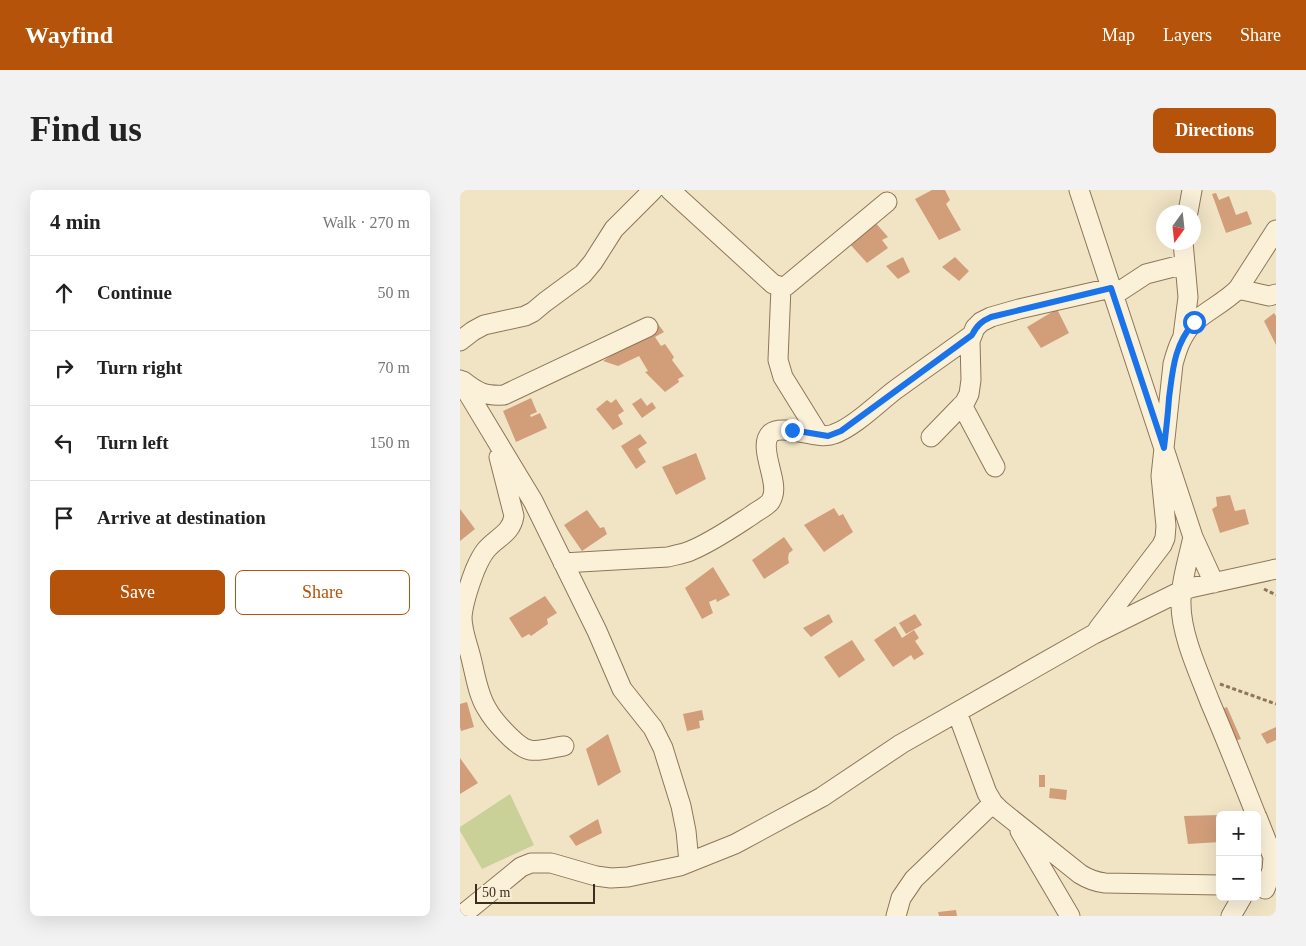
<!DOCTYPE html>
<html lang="en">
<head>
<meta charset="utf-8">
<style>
  :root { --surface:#fff; --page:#f2f2f2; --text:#222; --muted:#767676; --line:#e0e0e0; --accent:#b45309 }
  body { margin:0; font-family:Georgia,serif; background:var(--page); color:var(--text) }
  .controls { position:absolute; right:15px; bottom:15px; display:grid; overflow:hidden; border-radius:8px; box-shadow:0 5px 20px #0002 }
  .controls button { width:45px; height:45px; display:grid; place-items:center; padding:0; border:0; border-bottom:1px solid var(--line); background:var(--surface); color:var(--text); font:25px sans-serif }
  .compass { position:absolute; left:696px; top:15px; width:45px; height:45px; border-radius:50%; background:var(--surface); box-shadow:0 5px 20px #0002; rotate:195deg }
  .scale { position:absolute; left:15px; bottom:12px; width:120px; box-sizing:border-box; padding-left:5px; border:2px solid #3c2d1f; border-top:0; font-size:14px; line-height:18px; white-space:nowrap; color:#3c2d1f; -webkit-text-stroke:4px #f8eed6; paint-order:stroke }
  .stop { position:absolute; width:15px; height:15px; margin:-11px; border:4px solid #1a73e8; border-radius:50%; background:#fff }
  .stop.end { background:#1a73e8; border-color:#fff; box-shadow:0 1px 5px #0008 }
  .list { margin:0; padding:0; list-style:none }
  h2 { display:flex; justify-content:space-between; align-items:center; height:65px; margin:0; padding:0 20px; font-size:21px }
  h2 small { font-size:16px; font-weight:400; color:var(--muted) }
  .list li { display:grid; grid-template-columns:32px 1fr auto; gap:15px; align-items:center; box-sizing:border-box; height:75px; padding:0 20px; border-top:1px solid var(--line) }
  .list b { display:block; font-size:19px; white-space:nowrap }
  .list em { font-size:16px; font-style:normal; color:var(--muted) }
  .actions { display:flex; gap:10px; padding:15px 20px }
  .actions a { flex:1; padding:11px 0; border:1px solid var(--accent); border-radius:8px; text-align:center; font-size:18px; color:var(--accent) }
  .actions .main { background:var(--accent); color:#fff }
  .icon { flex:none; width:28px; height:28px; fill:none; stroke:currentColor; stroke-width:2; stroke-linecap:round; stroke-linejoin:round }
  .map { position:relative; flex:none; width:816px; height:726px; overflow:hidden; border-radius:8px }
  header { display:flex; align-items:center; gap:30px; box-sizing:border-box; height:70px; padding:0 25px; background:var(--accent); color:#fff }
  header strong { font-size:24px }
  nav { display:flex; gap:28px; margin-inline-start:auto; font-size:18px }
  .intro { display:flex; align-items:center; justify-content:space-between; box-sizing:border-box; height:120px; padding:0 30px }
  h1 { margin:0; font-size:35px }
  .button { padding:12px 22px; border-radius:8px; background:var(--accent); color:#fff; font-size:18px; font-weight:700 }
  main { display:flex; gap:30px; padding:0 30px }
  aside { flex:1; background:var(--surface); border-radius:8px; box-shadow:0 5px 20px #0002 }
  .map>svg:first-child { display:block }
  .green { fill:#c9d098 }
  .building { fill:#d19e79 }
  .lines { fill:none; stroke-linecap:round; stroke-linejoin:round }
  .street-casing { stroke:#8d765a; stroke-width:21 }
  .path { stroke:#8d765a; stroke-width:3; stroke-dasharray:4 2.5; stroke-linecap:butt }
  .street { stroke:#fbf1d9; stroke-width:19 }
  .route { stroke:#1a73e8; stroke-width:6 }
</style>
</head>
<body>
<header>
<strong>Wayfind</strong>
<nav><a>Map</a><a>Layers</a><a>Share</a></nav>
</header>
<div class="intro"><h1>Find us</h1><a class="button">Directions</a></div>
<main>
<aside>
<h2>4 min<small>Walk · 270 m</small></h2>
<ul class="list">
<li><svg class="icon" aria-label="ahead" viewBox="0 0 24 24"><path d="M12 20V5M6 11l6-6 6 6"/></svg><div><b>Continue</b></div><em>50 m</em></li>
<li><svg class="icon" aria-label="right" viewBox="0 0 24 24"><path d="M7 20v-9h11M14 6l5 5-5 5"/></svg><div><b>Turn right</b></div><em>70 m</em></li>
<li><svg class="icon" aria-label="left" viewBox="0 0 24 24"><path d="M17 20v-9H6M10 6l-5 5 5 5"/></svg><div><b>Turn left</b></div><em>150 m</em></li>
<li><svg class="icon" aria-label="arrive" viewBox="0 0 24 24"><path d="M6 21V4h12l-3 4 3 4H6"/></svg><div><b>Arrive at destination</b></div></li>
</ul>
<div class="actions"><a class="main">Save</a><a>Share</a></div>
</aside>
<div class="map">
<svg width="816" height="726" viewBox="0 0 816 726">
  <rect width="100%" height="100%" fill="#f1e4c5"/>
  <path class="green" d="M50,604L74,655L22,679L0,641V637Z"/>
  <path class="building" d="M472,0H485L490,10L486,14L501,40L479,50L455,9Z
    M756,3L759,10L769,6L776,25L787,21L792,34L766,43L752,4Z
    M414,31L428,47L422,50L428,58L407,73L388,52Z
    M443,67L450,82L438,89L426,76Z
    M495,67L509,81L499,91L482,77Z
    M597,119L609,143L581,158L567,137Z
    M814,123L816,126V155L804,131Z
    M198,134L204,142L195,147L201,156L205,154L214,167L212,170L224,186L218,189L219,192L205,202L185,182L188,181L179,166L158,176L143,171Z
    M71,208L77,222L70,225L71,227L80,223L87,238L56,252L43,221Z
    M181,208L187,216L192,212L196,218L182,228L172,214Z
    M156,209L164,221L158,225L163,234L153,240L136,219L147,210L151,213Z
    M180,244L187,253L178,259L186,272L176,279L161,256Z
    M236,263L246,289L216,305L202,277Z
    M770,305L775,321L785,319L789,334L760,343L752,319L757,316L756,307Z
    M374,318L379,326L383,324L393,342L364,362L344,335Z
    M0,319L15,339L0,351Z
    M127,320L140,338L144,337L147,344L122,361L104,335Z
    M324,347L333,360L329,363L328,368L329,373L304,389L292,370Z
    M253,377L270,405L257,412L256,409L249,412L253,423L242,429L225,398Z
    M85,406L97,423L87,429L88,434L71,446L69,444L62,448L49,428Z
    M369,424L373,432L351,447L343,438Z
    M455,424L462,435L446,444L439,433Z
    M435,436L442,448L454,440L459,448L455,451L464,464L454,470L451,465L433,477L414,450Z
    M392,450L405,470L379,488L364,467Z
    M7,512L14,537L1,541L0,537V514Z
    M767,517L781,549L771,552L758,520Z
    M242,520L244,530L239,531L240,538L227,541L223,524Z
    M816,537V550L807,554L801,544Z
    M148,544L161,582L138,596L126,559Z
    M0,568L18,593L0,604Z
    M579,585H585V597H579Z
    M590,598L607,600L606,610L589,608Z
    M760,625V652L728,654L724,626Z
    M138,629L142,643L116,656L109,646Z
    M496,720L497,726H479L478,722Z"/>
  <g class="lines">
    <defs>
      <path id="street" d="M210,0L313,94L322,97L326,96L427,12
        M619,0L733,347L754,393
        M728,22L732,0
        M321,97L318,170L323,187L359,245
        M778,99L809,106L816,104
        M654,105L686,84L725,74
        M723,146L728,107L723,52
        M0,151L13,141L24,135L65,126L73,122L85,112L123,84L133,72L154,39L193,0
        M0,190L73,311L137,441L162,499L193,538L203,558L221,616L226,641L229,672
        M3,191C18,203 25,206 44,205L188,137
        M502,215L535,277
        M471,247L505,212L509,204L511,190L510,151L515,138L521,132L531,127L559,119L651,98
        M39,267L54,326C51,344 37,347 26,360C21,366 18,373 15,380C10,393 3,413 2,427C2,440 7,453 10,464C15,482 17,503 27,519C33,530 57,558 70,560C81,562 93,557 104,556
        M733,347C729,366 720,395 721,414C721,445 739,483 750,512C766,549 781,587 796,625
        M103,373L208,367C215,365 223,364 230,361C252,352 272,338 292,325C297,321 306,317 310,312C311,311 313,306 313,305C318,289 297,255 311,243C324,233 358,251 374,244C394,237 418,213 435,200C461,181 487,163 512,145
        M638,439L702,355L705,348L706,336L701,286L713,174C717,159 722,144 734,132C748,120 765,112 778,99L816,40
        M497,522L527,603L533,613L540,620L620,684C628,689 636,692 645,693L760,695
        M797,627L813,667L812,680L805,699
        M560,641L610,726
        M1,726L61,677L71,673H91L136,686L151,688L168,687L220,676L275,654L362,607L441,554L634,444L719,402L730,398L816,379
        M436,726L441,708L454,689L533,613
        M771,726L782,707"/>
    </defs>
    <use href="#street" class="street-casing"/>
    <path class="path" d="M804,399L816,405
      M760,494L816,514"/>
    <use href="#street" class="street"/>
  </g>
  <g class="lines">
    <path class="route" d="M332,240L368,246L381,241L512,145C517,135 522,131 531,127L651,98L704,258C706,241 708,224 709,208C713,178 714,156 734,132"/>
  </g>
</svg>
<div class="controls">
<button>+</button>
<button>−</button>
</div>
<svg class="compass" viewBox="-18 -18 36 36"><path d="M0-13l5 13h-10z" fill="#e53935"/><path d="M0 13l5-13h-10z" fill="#767676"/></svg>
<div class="scale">50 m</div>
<div class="stop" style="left:734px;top:132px"></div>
<div class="stop end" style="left:332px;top:240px"></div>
</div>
</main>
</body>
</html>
